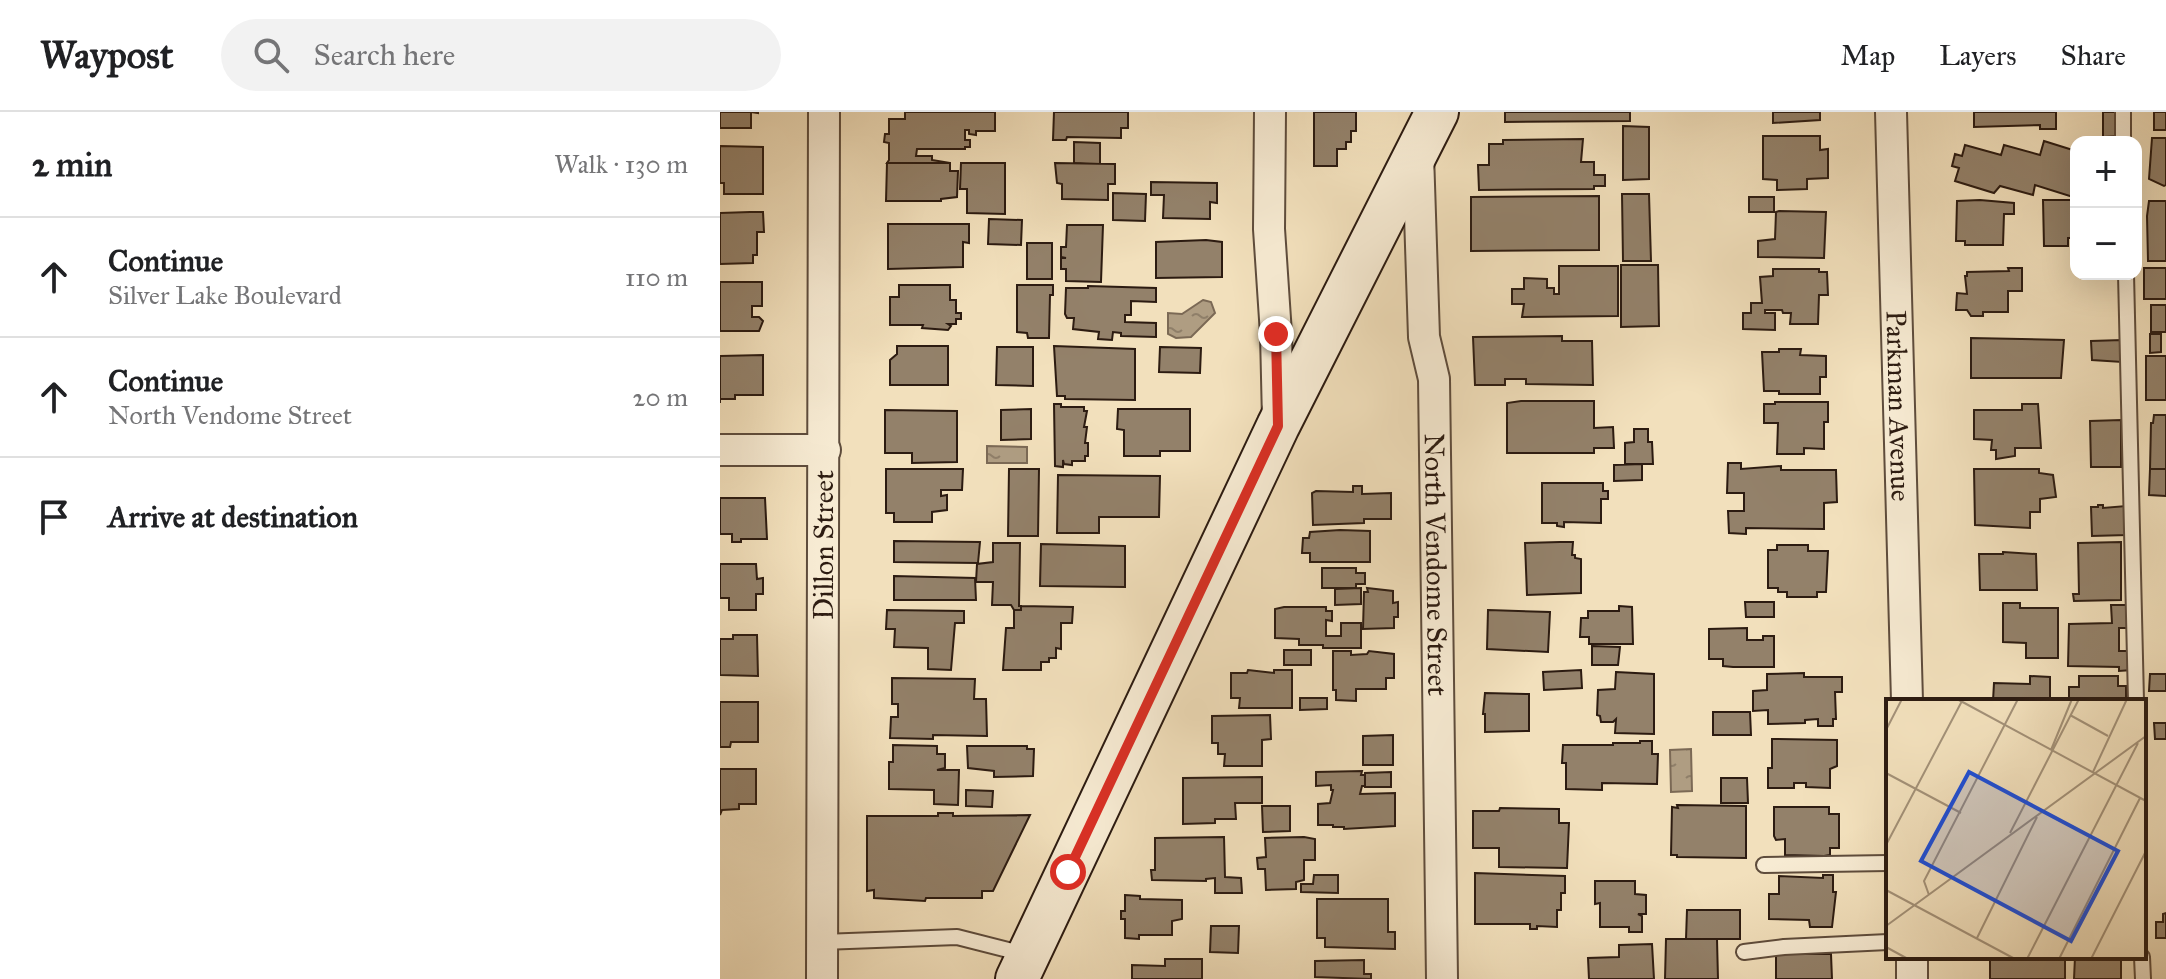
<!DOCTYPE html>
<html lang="en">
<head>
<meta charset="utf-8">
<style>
  :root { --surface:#fff; --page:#f2f2f2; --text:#202124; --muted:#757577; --line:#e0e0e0 }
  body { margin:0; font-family:"IM FELL Great Primer",serif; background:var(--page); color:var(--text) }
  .controls { position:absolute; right:24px; top:24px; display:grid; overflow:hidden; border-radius:16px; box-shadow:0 8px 32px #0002 }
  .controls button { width:72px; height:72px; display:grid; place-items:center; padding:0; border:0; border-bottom:2px solid var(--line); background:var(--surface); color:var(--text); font:40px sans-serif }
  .stop { position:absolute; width:24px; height:24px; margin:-18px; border:6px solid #d93025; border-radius:50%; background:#fff }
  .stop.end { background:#d93025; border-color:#fff; box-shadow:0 2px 8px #0008 }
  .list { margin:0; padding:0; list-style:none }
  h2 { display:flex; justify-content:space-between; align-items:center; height:104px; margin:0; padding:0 32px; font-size:34px }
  h2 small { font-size:26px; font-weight:400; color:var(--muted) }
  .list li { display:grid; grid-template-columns:52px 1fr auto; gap:24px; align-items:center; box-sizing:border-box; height:120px; padding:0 32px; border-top:2px solid var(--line) }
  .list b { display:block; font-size:30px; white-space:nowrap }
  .list p { margin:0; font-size:26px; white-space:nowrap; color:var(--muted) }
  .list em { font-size:26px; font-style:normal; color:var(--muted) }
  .icon { flex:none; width:44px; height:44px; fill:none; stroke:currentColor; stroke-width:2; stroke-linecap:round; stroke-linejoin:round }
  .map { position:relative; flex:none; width:1446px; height:867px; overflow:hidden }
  header { display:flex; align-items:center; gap:48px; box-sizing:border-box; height:112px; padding:0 40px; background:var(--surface); border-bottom:2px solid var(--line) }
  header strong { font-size:38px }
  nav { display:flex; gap:44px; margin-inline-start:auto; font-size:28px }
  .search { width:560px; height:72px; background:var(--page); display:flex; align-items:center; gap:20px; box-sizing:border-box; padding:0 28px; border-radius:44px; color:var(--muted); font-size:30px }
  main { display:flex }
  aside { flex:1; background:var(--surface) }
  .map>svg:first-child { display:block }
  .water { fill:url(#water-ripples); stroke:#7b6955; stroke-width:2 }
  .building { fill:#93816a; stroke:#2c1b11; stroke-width:2 }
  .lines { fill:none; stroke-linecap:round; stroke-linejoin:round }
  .service-casing { stroke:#5e4c3c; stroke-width:18 }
  .minor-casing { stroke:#5e4c3c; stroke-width:34 }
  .secondary-casing { stroke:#2c1b11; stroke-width:46 }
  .service { stroke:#f7ebd3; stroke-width:14 }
  .minor { stroke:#f7ebd3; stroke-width:30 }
  .secondary { stroke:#f7ebd3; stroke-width:42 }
  .route { stroke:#d93025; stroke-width:10 }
  .labels { text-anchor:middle; stroke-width:6; stroke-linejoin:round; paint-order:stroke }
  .street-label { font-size:28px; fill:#2c1b11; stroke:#f7ebd3 }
  .inset-road { fill:none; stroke:#a39178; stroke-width:2 }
  .view { fill:#1d4ed8; fill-opacity:0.15; stroke:#1d4ed8; stroke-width:4 }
  .inset-edge { fill:none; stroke:#2c1b11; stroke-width:4 }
</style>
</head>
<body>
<header>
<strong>Waypost</strong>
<div class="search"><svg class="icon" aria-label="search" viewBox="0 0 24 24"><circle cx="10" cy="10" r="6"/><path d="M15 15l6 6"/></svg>Search here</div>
<nav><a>Map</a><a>Layers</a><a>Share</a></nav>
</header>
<main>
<aside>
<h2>2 min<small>Walk · 130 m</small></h2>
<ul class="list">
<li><svg class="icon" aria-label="ahead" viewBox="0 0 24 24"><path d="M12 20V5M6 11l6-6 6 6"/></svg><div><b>Continue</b><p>Silver Lake Boulevard</p></div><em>110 m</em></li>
<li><svg class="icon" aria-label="ahead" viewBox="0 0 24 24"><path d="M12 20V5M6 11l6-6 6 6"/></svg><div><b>Continue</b><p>North Vendome Street</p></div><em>20 m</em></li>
<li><svg class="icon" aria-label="arrive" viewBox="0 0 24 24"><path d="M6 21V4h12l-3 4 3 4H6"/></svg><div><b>Arrive at destination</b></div></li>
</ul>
</aside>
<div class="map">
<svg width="1446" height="867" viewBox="0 0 1446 867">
  <defs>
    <pattern id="water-ripples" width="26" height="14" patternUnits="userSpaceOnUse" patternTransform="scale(2)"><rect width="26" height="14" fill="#af9d82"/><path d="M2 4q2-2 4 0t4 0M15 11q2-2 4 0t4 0" fill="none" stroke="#8f7f69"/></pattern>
  </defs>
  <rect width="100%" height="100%" fill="#f2e0bc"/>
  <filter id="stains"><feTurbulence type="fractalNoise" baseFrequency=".0025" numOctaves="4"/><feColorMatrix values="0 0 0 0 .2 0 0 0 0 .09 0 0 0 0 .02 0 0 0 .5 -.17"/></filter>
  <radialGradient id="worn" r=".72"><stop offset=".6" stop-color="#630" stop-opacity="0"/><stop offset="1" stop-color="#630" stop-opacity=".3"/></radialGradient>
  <path class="water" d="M483,188L491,190L495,201L471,225L456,226L448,222V201L462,202Z
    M267,334L307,335V351H267Z
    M971,637L972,679L951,680L950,638Z"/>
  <path class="building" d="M0,0H38V1L31,0V16H0Z
    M185,0H275V19H256V23L249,22V18H245V28H250V35H245V37H197L196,44H212V48L230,51H167L169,48V31L164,30L165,22H169V7H185Z
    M334,0H408V16H401V26L347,25L346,28H333Z
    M594,0H636V19H631V30H626V37H617V54H594Z
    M785,0H910V9L785,10Z
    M1053,0H1100V8L1053,11Z
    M1254,0H1336V17H1320V13L1254,15Z
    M1383,0H1403V24L1383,25Z
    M1434,0H1446V18H1434Z
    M903,14L929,15V67L903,68Z
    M1043,24H1100V38L1108,37V66L1087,67V77L1057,78V68L1043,67Z
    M1432,26H1446V73L1444,74L1429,67Z
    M863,27L861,50H874V63H885V74H874V77L759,78L758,53H769V32H783V28Z
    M1324,29L1356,39V73L1353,85L1315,73L1313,83L1280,74L1274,81L1235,69L1239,56L1232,54L1235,42L1242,44L1245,33L1281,43L1284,33L1320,43Z
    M354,30L380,31V52L354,51Z
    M0,34L43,35V82H4V71H0Z
    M167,51H230V59H238L237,85L221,87V89H166Z
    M241,51H285V102L247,101V77H240Z
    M335,51L395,52V72H388V88L342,87V72L337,71Z
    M431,70L497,71V91L490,90V107L443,106L444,83H431Z
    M393,81L426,82L425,109L393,108Z
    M902,82H929L931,149H903Z
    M879,84V138L751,139V85Z
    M1029,85H1054V100H1029Z
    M1260,88L1294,91V102H1284L1283,133H1245V129H1236L1237,89Z
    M1323,88H1356L1355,126H1348V134H1324Z
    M1429,89H1446V149H1428L1427,104Z
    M1059,99L1106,100L1104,146L1038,145V129L1055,127L1056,100Z
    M30,100H43L44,120H37V143H33V151L0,152V101Z
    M269,107L302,108L301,133L268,132Z
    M168,112H249V131L243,130V155L168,157Z
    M347,113H383L381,170L346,169V157H341V146H346L341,145V135H346Z
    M486,128L502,130V165L436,166V130Z
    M307,131H332V167H307Z
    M901,153H938L939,214L901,215Z
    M839,154H898V204L802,205L804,192H792V177H804V166L827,167V176H834V182H839Z
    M1288,156H1302V179H1288V200H1263V204H1251L1247,198H1236L1237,181L1247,182L1245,164H1247V160L1289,159Z
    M1424,156H1446V187H1424Z
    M1053,157H1099V160H1107L1108,183H1099L1098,212H1070L1071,201H1063L1062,198H1045V201H1055V218L1023,217V201H1031V191H1042L1040,165L1053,164Z
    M0,170H42V194H32V205H39L43,209L39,219H0Z
    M179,173H230V188H236V201H241V207H236V212H228L231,214L228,218L202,216L203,213H170V185H179Z
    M297,173H333V183H330L329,226H308L307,221L297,220Z
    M368,174L436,176V190L411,189V203H405V210L436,211V225L401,224V221L393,220L392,228L378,227L379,220L353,217L354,206H347L345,202L346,176H368Z
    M1431,193H1446V220H1431Z
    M1430,222H1441V240L1430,241Z
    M842,224V229H872L873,273L806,272V267H785V273H755L753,225Z
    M1251,226L1344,228L1341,266H1251Z
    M1402,228V250L1372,248L1371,229Z
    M177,234H228V273H170V248L177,242Z
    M334,234L415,237V288L345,287V284H337Z
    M277,235H313V274L276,273Z
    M440,235L481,236L480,261L439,260Z
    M1059,237H1081L1080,243L1106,244V265H1100V282H1059V279H1044L1042,240H1059Z
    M43,243V283H15V287H0V291V244Z
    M1426,244H1446V288H1426Z
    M801,289H874V316L893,315L894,336H874V341H787V291Z
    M1055,290H1108V310H1104V337L1084,336V342H1057L1058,311H1044V292H1055Z
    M334,292H341V295H364V299H367L364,315H367L365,331H368V344H365V349H352V353L344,352L343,348V355L335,354Z
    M1302,292H1318L1321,336H1295V344L1276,347V338H1271L1272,328L1254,327V298H1302Z
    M311,297V327L281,328V298Z
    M398,297H470V339H440V344H404V318L397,317Z
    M165,298L237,299V350L192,351V341H165Z
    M1434,303H1446V357H1430L1431,311H1433Z
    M1401,308V355H1371L1370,309Z
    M914,317H928V330H932L933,352H905V331L914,330Z
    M1008,351H1021V357L1061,354V358H1116L1117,390L1104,391V417L1026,416V422L1009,421L1008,399H1024V381H1007Z
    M922,352V368L894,369V353Z
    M166,357H243L242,378H221V384L227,383V398L212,400V410H174V401H166Z
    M289,357H319L318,424H288Z
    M1254,357H1319V361L1333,363L1336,385L1320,387V400H1310V416L1255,413Z
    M1430,357H1446V384L1429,383Z
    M338,363L440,364L439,405H379V421H337Z
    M822,371H883V379H888V387H881V411L844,410V415L837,414V411H822Z
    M633,374H642V382L671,381V407H644V411L593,413L592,381L596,379L633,380Z
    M0,386H45L47,427H21V430H12V422H0Z
    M1378,393H1383V396L1406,394L1407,423L1372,424L1371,395H1378Z
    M620,418L650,419V450H590V441H582L583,426H589L590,420Z
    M174,429L260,430L258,451L174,450Z
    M840,430H853L852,443H855V446L861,447V481L807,483L805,431Z
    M1401,430V488L1354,489L1353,482H1359L1358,431Z
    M273,431H300L299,494H301V498H294L291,493H272L273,470H256L257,452L273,450Z
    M321,432L405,434V475L320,474Z
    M1057,433H1088V439H1108L1106,480H1097V485H1067V480H1058V476H1048V438H1057Z
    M1283,440L1316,442L1317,478H1260L1259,442H1283Z
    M0,452H36L37,467L43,466V482H36V498H9V486H0Z
    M602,456H636V461H645V472H636V476H602Z
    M174,464L255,466L256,488H174Z
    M641,476V492L615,493V477Z
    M647,476L673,479V491L678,490V505H674V516L643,517L644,480H648Z
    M1025,490H1054V505H1026Z
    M1283,491H1300V496H1338V546H1306V531L1283,530Z
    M1391,493H1410L1411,516H1399V539H1412V558L1399,559V555L1348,554L1349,512L1392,511Z
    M301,494L353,495L352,511H341V537L336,536V546H329V550H321V558H283L286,516H294V498H301Z
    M899,494L912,495L913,532H869V525H860L861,506H868V499H899Z
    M564,495H606V499H612V509L606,508V524H621V511H641V536H603V533H579V527L555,526V497Z
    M167,498L244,499V511H235L231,558L208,557V536L174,535L175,517H166Z
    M768,498L830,500L828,540L767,537Z
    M1027,516V528H1043V524H1054V555H1013L1003,554V547H989V517Z
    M13,523H37L38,564L0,563V527H13Z
    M872,534L900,535L898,553H872Z
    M564,538H591V553H564Z
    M613,539H631V543L647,542L649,539L674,542V566H666V577H636V589L616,588V578H613Z
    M528,558L554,561V558H572V596H519L520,586H511V561H527Z
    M861,558L862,576L824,578L823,560Z
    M896,560L934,562V622L895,621L896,607L893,610H881L880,604L877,603L878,578L895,577Z
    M1084,561V565H1122V580H1115L1116,607H1113V614H1098V607L1085,608V611L1048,612V598L1033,599V579L1047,578V562Z
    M1430,562H1446V579H1429Z
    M1310,564L1330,565V589H1273L1274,571L1310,572Z
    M1359,564H1398V574H1406V588L1349,589V575H1359Z
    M172,566L255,567L254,587H266L267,624L213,623V627L170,626L171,605H178V592H172Z
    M765,581L809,582V619L765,620V602H763Z
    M580,586H607V597L580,598Z
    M0,590H38V630H11L10,635H0Z
    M993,600H1030L1031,623H993Z
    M550,603L551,627L542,628V654H504L505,642H498V631H492V604Z
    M1434,611H1446V627H1435Z
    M673,623V653H643V624Z
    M1052,627L1117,628V654L1110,657V676L1086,675V671H1074V676H1048V656H1052Z
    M920,629H932V642H938L937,672L882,671V678L846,677V651H842L843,633H893V631H920Z
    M173,633L217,634V642H225V656L217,658H239L238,693L214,692V678L169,677V650H173Z
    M247,634H307V637H314L313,664L274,665V659L248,656Z
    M0,657H36V692H19V697L2,698L0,703Z
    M642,659L641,663H645V674H642L640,682L675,681V714L624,717V715H613V713H598V692L610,691L613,678H611V673L596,674V660Z
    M671,660V675H645V661Z
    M542,665V691H515L516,707H495V711L463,712V666Z
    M1001,666H1027L1028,691H1001Z
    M246,678L273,679L272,695L246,694Z
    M957,693L1026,694V746L957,745V743H951L952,695L958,696Z
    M542,694H570V719L543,720Z
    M1054,695H1109V702H1119V736H1110V743L1104,744L1065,743V727L1056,728L1054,724Z
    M780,696L839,697V711H849L847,756L779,755V736H753V699H779Z
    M218,701H233V704L310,703L273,779H262V786H206L205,789L154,786V778L147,779V704H218Z
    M504,725L505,765L521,766L522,781H495V766L486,767V769L432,768L431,758H435V726Z
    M584,725L595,727V748H584V768L576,770V777L546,778L545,757H538L537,746L546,745L545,726Z
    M755,761L845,764V781H841V798H837V815L817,814V817H810V812H755Z
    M594,763H618V781L581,780V772H593Z
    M1103,763H1113V780H1116L1112,815H1090L1089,808L1049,807V782H1059V764L1103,766Z
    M875,769H915V782L926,783V802H918L922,804V820H909V815H880V791L875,792Z
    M405,783L420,784V787L462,788V807L452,809V823H419V827L405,826V807H401V799H405Z
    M597,787H668V820H675V837L605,835V826H597Z
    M967,798H1020V827H966Z
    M1446,801V826H1436V810H1443V802Z
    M491,814H519L518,841L490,840Z
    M946,827H997L998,867H945Z
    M932,832L934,867H869L868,846L899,845V833Z
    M1084,839L1085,842H1111L1112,867H1056V842Z
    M1263,845H1345V867H1270V847Z
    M1355,845H1401V867H1354Z
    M445,847H482V867H412V853L445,854Z
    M644,848V862H651V867L595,865V849Z"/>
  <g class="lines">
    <defs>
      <path id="service" d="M1403,0V30
        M1406,162L1416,589
        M1044,753L1168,751
        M102,830L237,825L304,842
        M1024,840L1064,835L1168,830
        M1422,845L1423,867"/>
      <g id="minor">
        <path d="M550,0L549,117L556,222L558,308"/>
        <path id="s1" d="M1171,0L1187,589"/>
        <path id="s2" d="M698,42L704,225L714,267L722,867"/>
        <path d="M0,338H105"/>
        <path id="s3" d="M102,867L104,0"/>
        <path d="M1192,867V845"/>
      </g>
      <path id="secondary" d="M297,867L558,314L717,0"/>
    </defs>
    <use href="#service" class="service-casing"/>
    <use href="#minor" class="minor-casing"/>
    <use href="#secondary" class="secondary-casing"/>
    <use href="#service" class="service"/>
    <use href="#minor" class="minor"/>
    <use href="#secondary" class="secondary"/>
  </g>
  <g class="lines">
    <path class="route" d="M348,760L558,314L556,222"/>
  </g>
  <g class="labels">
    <g class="street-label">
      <text dy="10" stroke="none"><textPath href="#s1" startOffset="294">Parkman Avenue</textPath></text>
      <text dy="10" stroke="none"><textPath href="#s3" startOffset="434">Dillon Street</textPath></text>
      <text dy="10" stroke="none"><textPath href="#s2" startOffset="412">North Vendome Street</textPath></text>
    </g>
  </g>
  <g transform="translate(1166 587)">
    <rect width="260" height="260" fill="#f2e0bc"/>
    <path class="inset-road" d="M71,0L260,102M184,16L222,37M0,31L16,0M165,51L186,0M207,73L241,0M0,74L75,114M124,134L193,0M0,146L76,2M0,191L129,260M43,196L38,182L132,0M0,227L260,37M91,239L151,118M0,248L22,260M141,260L252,44M173,260L254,99M205,260L260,152"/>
    <path class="view" d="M83,73L232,152L185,242L35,162Z"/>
    <rect width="260" height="260" class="inset-edge"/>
  </g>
  <rect width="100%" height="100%" filter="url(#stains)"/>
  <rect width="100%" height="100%" fill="url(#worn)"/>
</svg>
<div class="controls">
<button>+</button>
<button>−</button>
</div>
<div class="stop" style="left:348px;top:760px"></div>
<div class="stop end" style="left:556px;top:222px"></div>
</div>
</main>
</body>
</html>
